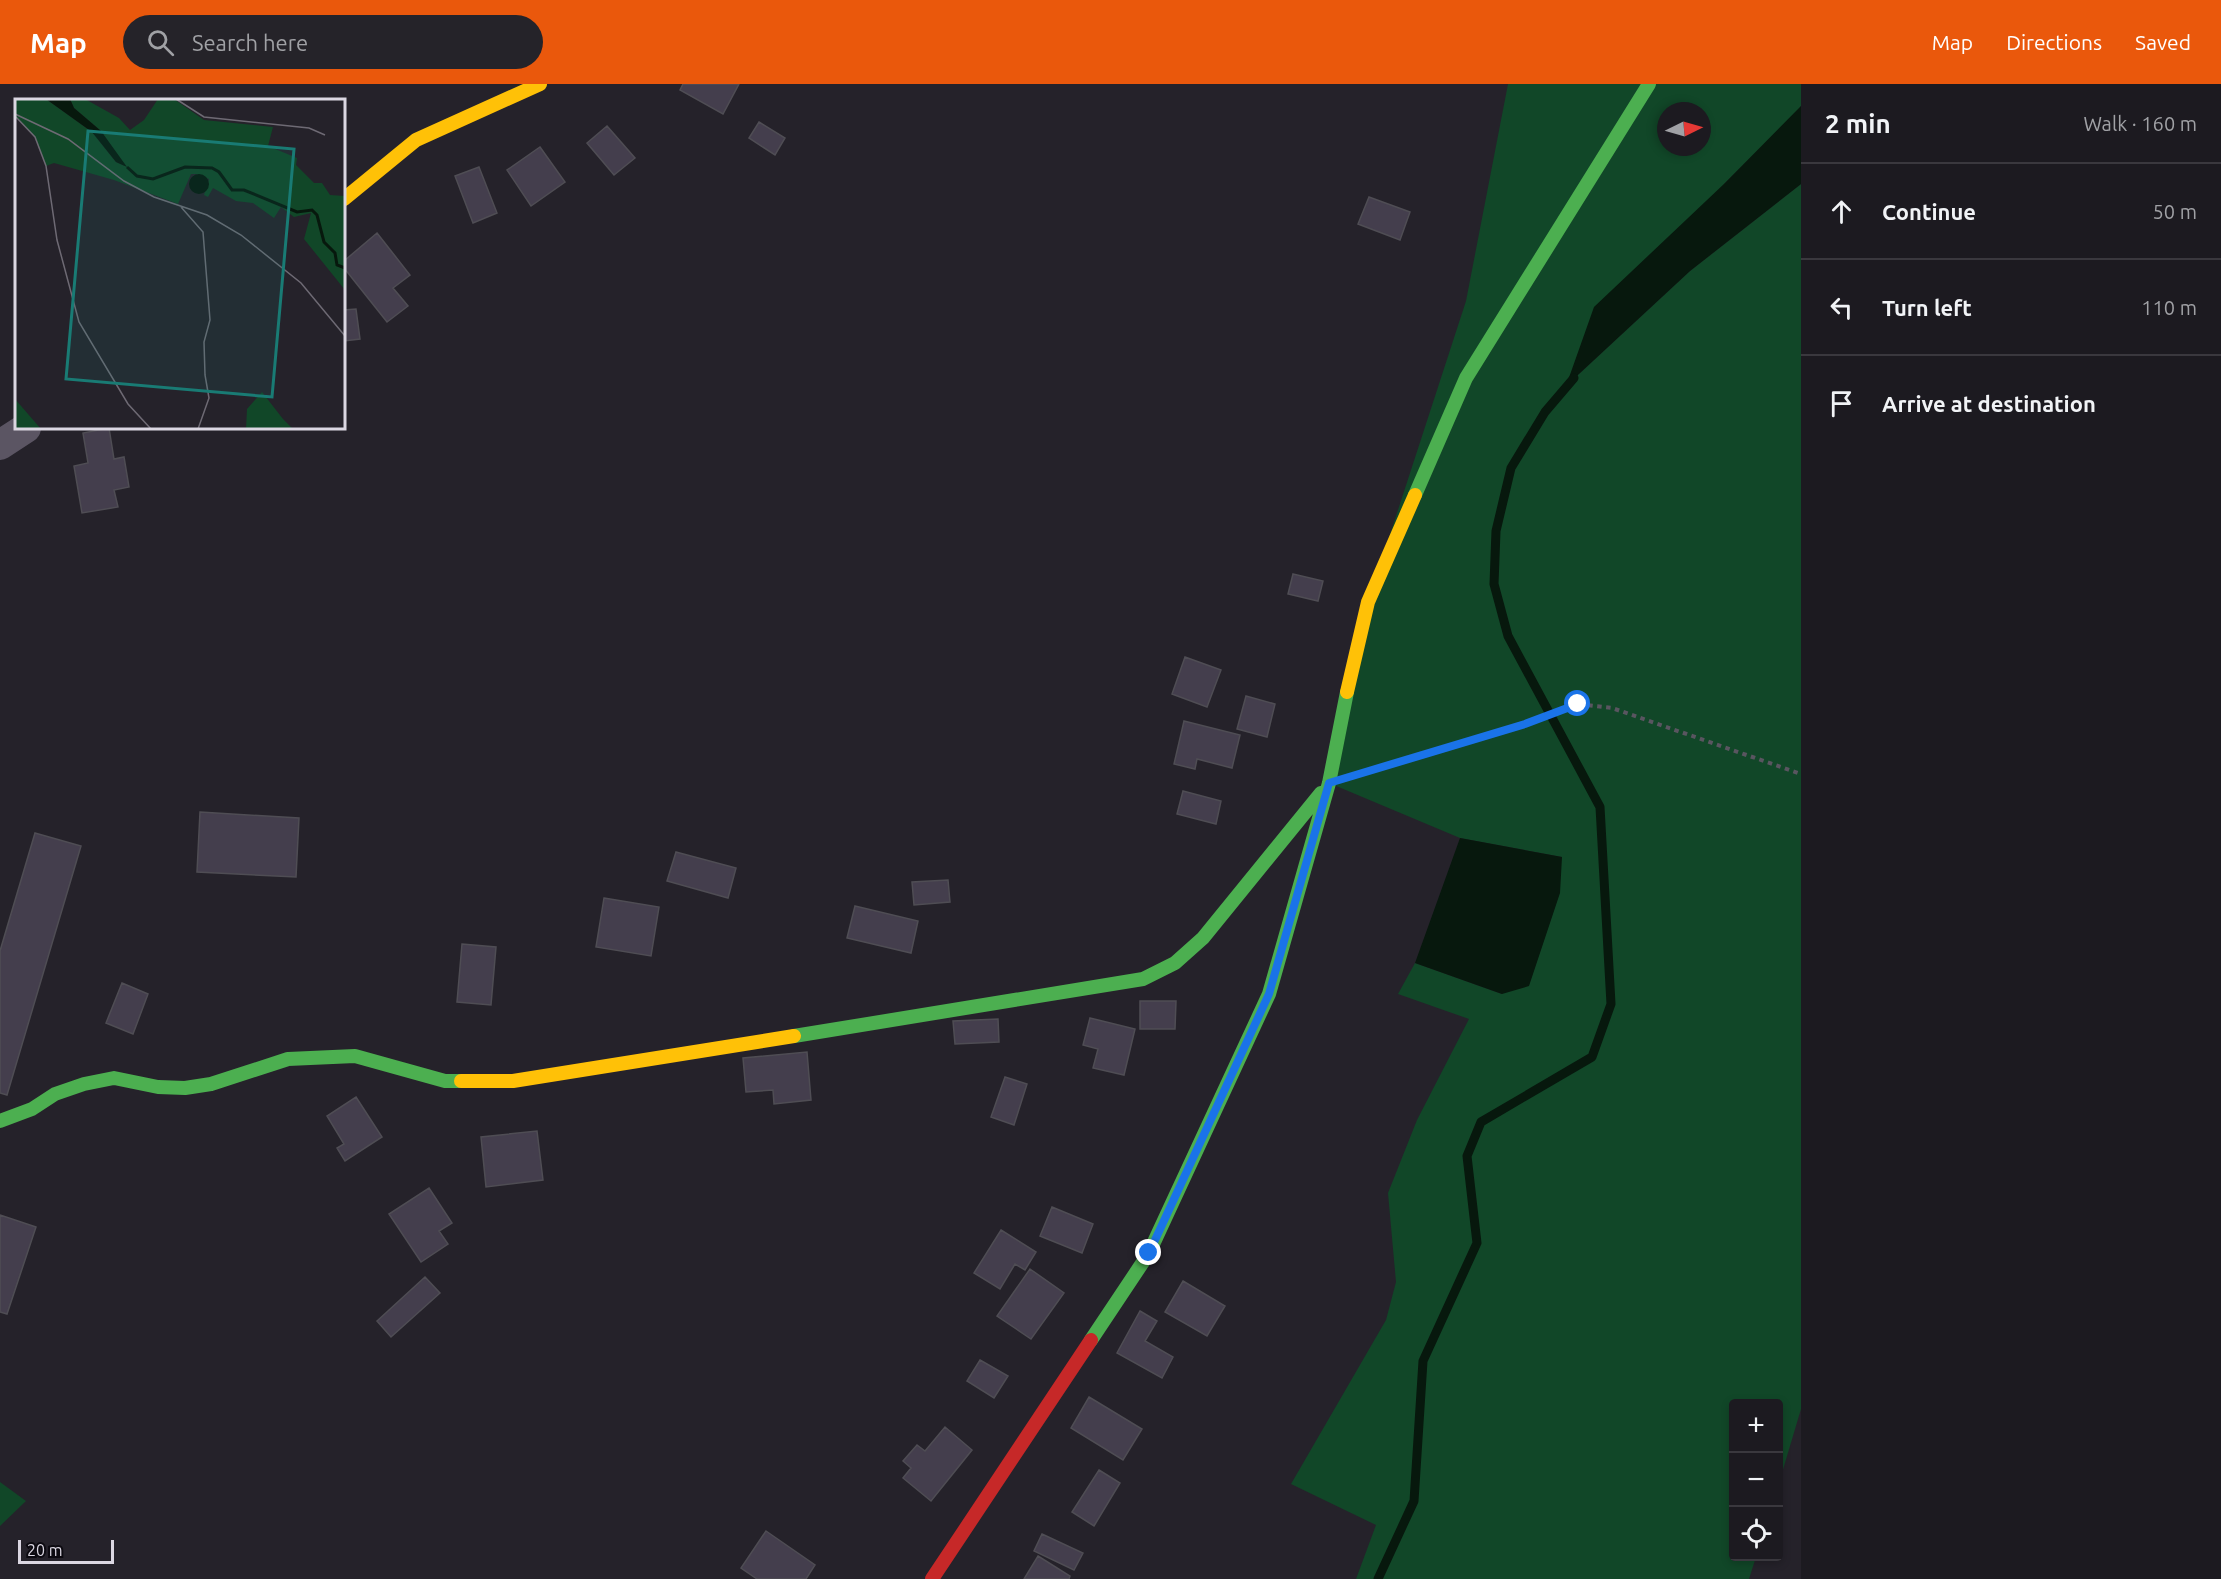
<!DOCTYPE html>
<html lang="en">
<head>
<meta charset="utf-8">
<style>
  :root { --surface:#1c1a20; --page:#252329; --text:#f1f3f6; --muted:#a0a1a5; --line:#3a383e; --accent:#ea580c }
  body { margin:0; font-family:Ubuntu,sans-serif; background:var(--page); color:var(--text) }
  .controls { position:absolute; right:18px; bottom:18px; display:grid; overflow:hidden; border-radius:6px; box-shadow:0 3px 9px #0003 }
  .controls button { width:54px; height:54px; display:grid; place-items:center; padding:0; border:0; border-bottom:2px solid var(--line); background:var(--surface); color:var(--text); font:30px sans-serif }
  .compass { position:absolute; left:1657px; top:18px; width:54px; height:54px; border-radius:50%; background:var(--surface); box-shadow:0 3px 9px #0003; rotate:85deg }
  .scale { position:absolute; left:18px; bottom:15px; width:96px; box-sizing:border-box; padding-left:6px; border:3px solid #dbd7e2; border-top:0; font-size:16px; line-height:21px; white-space:nowrap; color:#dbd7e2; -webkit-text-stroke:4px #0c0a10; paint-order:stroke }
  .stop { position:absolute; width:18px; height:18px; margin:-14px; border:4px solid #1a73e8; border-radius:50%; background:#fff }
  .stop.end { background:#1a73e8; border-color:#fff; box-shadow:0 2px 6px #0008 }
  .list { margin:0; padding:0; list-style:none }
  h2 { display:flex; justify-content:space-between; align-items:center; height:78px; margin:0; padding:0 24px; font-size:26px }
  h2 small { font-size:20px; font-weight:400; color:var(--muted) }
  .list li { display:grid; grid-template-columns:39px 1fr auto; gap:18px; align-items:center; box-sizing:border-box; height:96px; padding:0 24px; border-top:2px solid var(--line) }
  .list b { display:block; font-size:22px; white-space:nowrap }
  .list em { font-size:20px; font-style:normal; color:var(--muted) }
  .icon { flex:none; width:33px; height:33px; fill:none; stroke:currentColor; stroke-width:2; stroke-linecap:round; stroke-linejoin:round }
  .map { position:relative; flex:none; width:1801px; height:1495px; overflow:hidden }
  header { display:flex; align-items:center; gap:36px; box-sizing:border-box; height:84px; padding:0 30px; background:var(--accent); color:#fff }
  header strong { font-size:28px }
  nav { display:flex; gap:33px; margin-inline-start:auto; font-size:21px }
  .search { width:420px; height:54px; background:var(--page); display:flex; align-items:center; gap:15px; box-sizing:border-box; padding:0 21px; border-radius:33px; color:var(--muted); font-size:22px }
  main { display:flex }
  aside { flex:1; background:var(--surface) }
  .map>svg:first-child { display:block }
  .green { fill:#114728; fill-rule:evenodd }
  .water { fill:#07180d }
  .lines { fill:none; stroke-linecap:round; stroke-linejoin:round }
  .stream { stroke:#07180d; stroke-width:9 }
  .building { fill:#443e4d; stroke:#4f4d54; stroke-width:1.5 }
  .path { stroke:#595560; stroke-width:4; stroke-dasharray:4.5 4.5; stroke-linecap:butt }
  .street { stroke:#5b5563; stroke-width:30 }
  .fast { stroke:#4caf50; stroke-width:14 }
  .slow { stroke:#ffc107; stroke-width:14 }
  .jam { stroke:#c62828; stroke-width:14 }
  .route { stroke:#1a73e8; stroke-width:8 }
  .inset-river { fill:none; stroke:#07180d; stroke-width:3 }
  .inset-road { fill:none; stroke:#6e6a74; stroke-width:1.5 }
  .view { fill:#197b74; fill-opacity:0.15; stroke:#197b74; stroke-width:3 }
  .inset-edge { fill:none; stroke:#dbd7e2; stroke-width:3 }
</style>
</head>
<body>
<header>
<strong>Map</strong>
<div class="search"><svg class="icon" aria-label="search" viewBox="0 0 24 24"><circle cx="10" cy="10" r="6"/><path d="M15 15l6 6"/></svg>Search here</div>
<nav><a>Map</a><a>Directions</a><a>Saved</a></nav>
</header>
<main>
<div class="map">
<svg width="1801" height="1495" viewBox="0 0 1801 1495">
  <rect width="100%" height="100%" fill="#25222a"/>
  <path class="green" d="M1508,0H1801V22L1796,29L1725,99L1567,301L1690,187L1801,100V1325L1779,1399L1778,1320H1734V1472L1756,1473L1749,1495H1356L1376,1441L1291,1400L1386,1236L1396,1198L1388,1109L1417,1036L1469,935L1398,910L1415,879L1502,910L1562,773L1460,754L1329,699L1368,518L1466,217ZM1666,27H1702V63H1666Z
    M0,1398L26,1417L0,1442Z"/>
  <path class="water" d="M1801,22V100L1690,187L1566,302L1594,223L1725,99Z
    M1460,754L1562,773L1560,809L1529,902L1502,910L1415,879Z"/>
  <g class="lines">
    <path class="stream" d="M1378,1495L1414,1417L1423,1277L1477,1159L1467,1072L1481,1038L1592,973L1611,920L1600,723L1508,552L1494,500L1496,447L1511,384L1545,328L1574,294"/>
  </g>
  <path class="building" d="M683,0H739L723,30L680,6Z
    M759,38L785,54L775,71L749,54Z
    M607,42L635,74L614,91L587,59Z
    M540,63L565,98L531,122L507,86Z
    M479,83L497,129L473,139L455,92Z
    M1369,113L1410,128L1400,156L1358,140Z
    M377,149L410,191L393,204L408,222L387,238L344,184V177Z
    M356,225L360,255L344,257V226Z
    M109,344L114,375L124,373L129,403L114,406L118,423L82,429L74,382L88,379L83,349Z
    M1293,490L1323,497L1318,517L1288,510Z
    M1185,573L1221,586L1207,623L1172,610Z
    M1246,612L1275,620L1267,653L1237,645Z
    M1184,637L1240,651L1232,684L1197,675L1195,685L1174,680Z
    M1183,707L1221,717L1216,740L1177,730Z
    M200,728L299,734L296,793L197,788Z
    M35,749L81,762L7,1011L0,1009V867Z
    M676,768L736,784L728,814L667,797Z
    M948,796L950,818L914,821L912,798Z
    M604,814L659,823L651,872L596,863Z
    M855,822L918,837L911,869L847,854Z
    M462,860L496,863L491,921L457,918Z
    M122,899L148,910L133,950L106,939Z
    M1140,917H1176L1175,945H1140Z
    M1090,934L1135,945L1124,991L1093,984L1098,965L1083,961Z
    M998,935L999,958L955,960L953,937Z
    M807,968L811,1016L774,1020L773,1006L746,1008L743,974Z
    M1005,993L1027,1000L1014,1041L991,1033Z
    M356,1013L382,1053L345,1077L337,1064L344,1060L327,1032Z
    M537,1047L543,1096L486,1103L481,1053Z
    M429,1104L452,1139L439,1147L448,1160L421,1178L389,1130Z
    M1052,1123L1093,1140L1082,1169L1040,1152Z
    M0,1131L36,1143L7,1230L0,1228Z
    M1001,1146L1036,1168L1025,1186L1015,1180L1000,1205L974,1189Z
    M1030,1185L1064,1209L1031,1255L997,1232Z
    M425,1193L440,1209L391,1253L377,1237Z
    M1183,1197L1225,1222L1207,1252L1165,1228Z
    M1140,1227L1157,1237L1145,1257L1173,1273L1162,1294L1117,1269Z
    M980,1276L1008,1292L994,1314L967,1297Z
    M1089,1313L1142,1345L1123,1376L1071,1344Z
    M945,1343L972,1366L931,1417L903,1394L911,1384L903,1377L917,1361L925,1367Z
    M1099,1386L1120,1399L1094,1442L1072,1428Z
    M766,1447L815,1481L806,1495H757L741,1484Z
    M1042,1450L1083,1469L1074,1486L1034,1467Z
    M1038,1472L1070,1492L1069,1495H1024Z"/>
  <g class="lines">
    <path class="path" d="M1365,688L1525,640L1578,620L1612,624L1801,690"/>
    <path class="street" d="M0,361L26,344"/>
    <path class="fast" d="M1415,411L1466,294L1649,0
      M794,952L1143,895L1175,879L1203,854L1321,709
      M0,1037L32,1025L55,1010L84,1000L114,994L158,1003L185,1004L211,1000L288,975L355,972L445,997H461
      M1091,1256L1149,1169L1269,910L1329,699L1347,608"/>
    <path class="slow" d="M344,115L416,56L540,0
      M1347,608L1368,518L1415,411
      M461,997H513L794,952"/>
    <path class="jam" d="M932,1495L1091,1256"/>
  </g>
  <g class="lines">
    <path class="route" d="M1149,1169L1269,910L1329,699L1525,640L1578,620"/>
  </g>
  <g transform="translate(15 15)">
    <rect width="330" height="330" fill="#25222a"/>
    <path d="M0,0H31L77,33L101,63L110,67L86,32L59,9L55,0H70L104,19L115,31L129,21L143,0H159L189,21L258,28L253,47L282,59L281,66L299,84H307L315,96L330,97V191L289,140L296,114L279,118L266,108L259,119L238,104L221,102L198,89L193,98L189,96L194,80L181,75H176L163,105L99,81L39,64L31,67L20,38L0,17ZM247,293L268,320L278,330H231L232,310ZM0,300L26,330H0Z" fill="#114728"/>
    <path d="M31,0H55L59,9L86,32L112,68L101,63L77,33ZM174 85a10 10 0 1 1 20 0a10 10 0 1 1-20 0Z" fill="#07180d"/>
    <path class="inset-river" d="M112,68L122,77L138,80L170,68L197,69L204,73L217,91H229L282,113L297,111L302,116L309,143L320,154L322,166L330,169"/>
    <path class="inset-road" d="M161,0L189,18L294,29L310,36M0,15L53,40L109,82L139,98L192,116L226,136L286,184L330,237M1,18L20,38L31,67L42,141L64,223L113,305L136,330M166,108L188,133L195,221L189,243L190,276L194,299L183,330"/>
    <path class="view" d="M73,32L279,50L257,298L51,280Z"/>
    <rect width="330" height="330" class="inset-edge"/>
  </g>
</svg>
<div class="controls">
<button>+</button>
<button>−</button>
<button><svg class="icon" aria-label="locate" viewBox="0 0 24 24"><circle cx="12" cy="12" r="6"/><path d="M12 2v4M12 18v4M2 12h4M18 12h4"/></svg></button>
</div>
<svg class="compass" viewBox="-18 -18 36 36"><path d="M0-13l5 13h-10z" fill="#e53935"/><path d="M0 13l5-13h-10z" fill="#a0a1a5"/></svg>
<div class="scale">20 m</div>
<div class="stop" style="left:1578px;top:620px"></div>
<div class="stop end" style="left:1149px;top:1169px"></div>
</div>
<aside>
<h2>2 min<small>Walk · 160 m</small></h2>
<ul class="list">
<li><svg class="icon" aria-label="ahead" viewBox="0 0 24 24"><path d="M12 20V5M6 11l6-6 6 6"/></svg><div><b>Continue</b></div><em>50 m</em></li>
<li><svg class="icon" aria-label="left" viewBox="0 0 24 24"><path d="M17 20v-9H6M10 6l-5 5 5 5"/></svg><div><b>Turn left</b></div><em>110 m</em></li>
<li><svg class="icon" aria-label="arrive" viewBox="0 0 24 24"><path d="M6 21V4h12l-3 4 3 4H6"/></svg><div><b>Arrive at destination</b></div></li>
</ul>
</aside>
</main>
</body>
</html>
